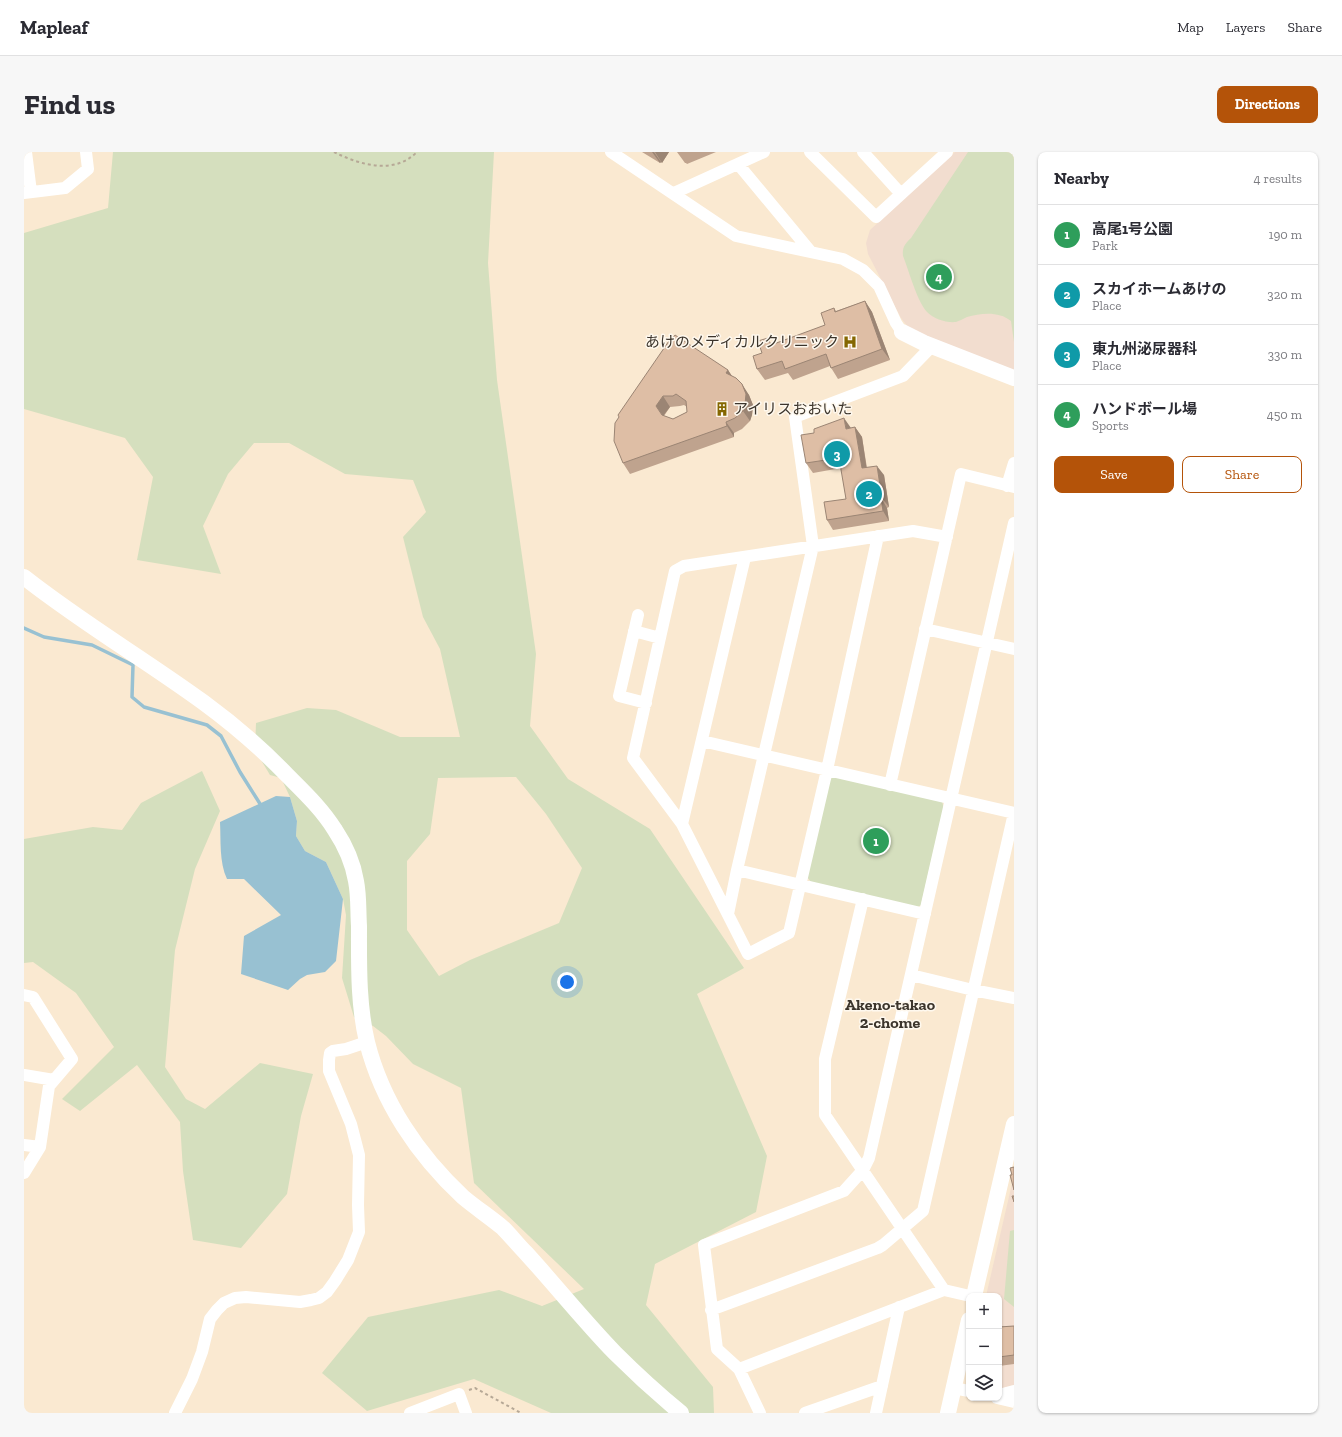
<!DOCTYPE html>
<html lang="en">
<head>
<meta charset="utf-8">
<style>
  :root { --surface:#fff; --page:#f7f7f7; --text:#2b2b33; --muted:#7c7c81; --line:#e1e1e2; --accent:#b45309 }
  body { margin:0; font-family:"Zilla Slab","Noto Sans JP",serif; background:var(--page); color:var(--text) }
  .controls { position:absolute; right:12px; bottom:12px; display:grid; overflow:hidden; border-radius:8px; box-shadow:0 1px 3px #0004 }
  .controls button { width:36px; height:36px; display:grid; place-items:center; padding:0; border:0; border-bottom:1px solid var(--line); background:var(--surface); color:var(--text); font:20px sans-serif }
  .you { position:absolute; left:543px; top:830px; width:14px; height:14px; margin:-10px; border:3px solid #fff; border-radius:50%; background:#1a73e8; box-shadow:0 0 0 6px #1a73e833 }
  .badge { display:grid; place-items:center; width:26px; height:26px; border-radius:50%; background:var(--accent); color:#fff; font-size:13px; font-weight:700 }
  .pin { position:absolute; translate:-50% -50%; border:2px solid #fff; box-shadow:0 1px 4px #0006 }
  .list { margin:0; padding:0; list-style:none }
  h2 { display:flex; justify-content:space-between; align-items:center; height:52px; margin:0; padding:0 16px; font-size:17px }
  h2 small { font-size:13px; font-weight:400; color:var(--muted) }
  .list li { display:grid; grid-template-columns:26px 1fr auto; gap:12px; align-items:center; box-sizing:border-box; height:60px; padding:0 16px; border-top:1px solid var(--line) }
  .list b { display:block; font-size:15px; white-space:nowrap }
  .list p { margin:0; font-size:13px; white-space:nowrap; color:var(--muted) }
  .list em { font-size:13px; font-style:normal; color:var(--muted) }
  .actions { display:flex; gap:8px; padding:12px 16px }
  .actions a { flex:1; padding:9px 0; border:1px solid var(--accent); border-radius:8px; text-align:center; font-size:14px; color:var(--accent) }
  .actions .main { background:var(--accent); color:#fff }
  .icon { flex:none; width:22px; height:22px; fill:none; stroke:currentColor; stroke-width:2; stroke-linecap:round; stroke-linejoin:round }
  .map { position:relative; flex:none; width:990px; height:1261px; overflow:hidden; border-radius:8px }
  header { display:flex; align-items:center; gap:24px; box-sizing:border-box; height:56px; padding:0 20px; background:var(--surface); border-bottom:1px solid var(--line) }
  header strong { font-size:19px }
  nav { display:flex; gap:22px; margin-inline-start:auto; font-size:14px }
  .intro { display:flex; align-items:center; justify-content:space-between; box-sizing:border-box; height:96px; padding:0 24px }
  h1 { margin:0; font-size:28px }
  .button { padding:10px 18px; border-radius:8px; background:var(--accent); color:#fff; font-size:14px; font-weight:700 }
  main { display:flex; gap:24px; padding:0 24px }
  aside { flex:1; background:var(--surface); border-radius:8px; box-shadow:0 1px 3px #0004 }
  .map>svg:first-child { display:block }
  .education { fill:#f2ddcf }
  .green { fill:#d5dfbe; fill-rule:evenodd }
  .water { fill:#98c1d2 }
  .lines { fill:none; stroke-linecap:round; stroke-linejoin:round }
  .stream { stroke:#98c1d2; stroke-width:3.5 }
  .path { stroke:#b6a896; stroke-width:2; stroke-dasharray:3 3; stroke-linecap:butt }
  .street { stroke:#fff; stroke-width:12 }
  .secondary { stroke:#fff; stroke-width:16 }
  .wall { fill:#bfa38e; fill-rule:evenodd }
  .shaded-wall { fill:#9b8574 }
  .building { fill:#debea5; stroke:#9b8574; fill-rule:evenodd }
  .labels { text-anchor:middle; stroke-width:3; stroke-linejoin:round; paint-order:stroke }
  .poi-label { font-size:15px; fill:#3c352c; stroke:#fef8ee; text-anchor:end }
  .neighbourhood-label { font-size:16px; font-weight:bold; fill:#3c352c; stroke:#fef8ee }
</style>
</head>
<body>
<header>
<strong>Mapleaf</strong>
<nav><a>Map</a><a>Layers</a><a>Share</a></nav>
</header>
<div class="intro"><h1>Find us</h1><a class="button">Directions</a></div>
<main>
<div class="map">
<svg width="990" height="1261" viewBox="0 0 990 1261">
  <rect width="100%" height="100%" fill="#fae9d1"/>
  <path class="education" d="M931,0H990V218L917,192L884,175L877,166L844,102L842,91L846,78Z
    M990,1023V1233L975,1237V1144H962Z"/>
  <path class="green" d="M89,0H470L464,111L473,228L512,502L506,574L544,627L626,677L720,816L673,842L743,1004L732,1060L631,1112L622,1153L689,1235L690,1261H527L450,1227L343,1259L298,1221L344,1165L475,1138L518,1154L560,1137L450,1031L437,936L389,912L362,884L349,874L330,865L318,826L322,763L319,747L302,710L281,699L272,684L273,669L266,645L257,626L246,623L231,598L232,571L283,556L312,558L376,585H436L416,497L399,465L379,385L402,360L389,328L321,322L265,291H230L204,322L179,374L197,422L113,408L129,325L101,286L0,257V81L84,56ZM492,625L522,662L558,716L535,771L446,808L415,824L383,778V709L406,682L414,626Z
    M944,0H990V190L987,169C975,159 957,161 943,165C939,167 935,169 932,170C922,171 910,167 903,160C893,149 885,119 879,104C878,95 881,92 887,86Z
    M178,619L196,659L171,717L151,798L141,915L162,947L181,957L236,911L289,922L277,964L263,1042L217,1096L169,1088L159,1019L156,970L113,913L56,959L38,947L90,895L52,841L9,810L0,811V687L69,675L98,678L117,651Z
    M811,625L918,649L919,653V658L897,753L894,755L787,730L783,725L805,627Z
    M990,1078V1155L980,1147L986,1079Z"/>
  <path class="water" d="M252,644L266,645L273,669L272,684L281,699L302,710L319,747L312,809L301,820L283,823L276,827L264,838L217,822L220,784L257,763L220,727H203C195,710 197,688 196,670Z"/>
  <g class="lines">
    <path class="stream" d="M0,476L20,485L68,493L109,513L108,545L120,555L183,573L197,584L216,620L238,655"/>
    <path class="path" d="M310,0C336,13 370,23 393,0
      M445,1238L451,1236L497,1261"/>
    <path class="street" d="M2,0L7,40
      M587,0L712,84L819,107L839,118L855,134L872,171L878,180
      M786,0L852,65L923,0
      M839,0L877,42
      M714,12L787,100
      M0,41L41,36L64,17L62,0
      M650,41L740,0
      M983,334L990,311
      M854,384L803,618L765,781L724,802L658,672L609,606L651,419L660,414L889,379L923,385
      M614,463L595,544L622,551
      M901,477L990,497
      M610,479L636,486
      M678,589L990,661
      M866,633L937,322L990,335
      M658,672L721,405
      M713,718L901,762
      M839,747L801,907V963L920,1138
      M704,762L713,718L789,394L771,265L879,224L908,194
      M887,823L949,838L990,846
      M0,843L9,845L48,907L25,934L16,995L0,1021
      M0,923L30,928
      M0,993L16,995
      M687,1158L854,1096L859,1093L899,1059L990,661
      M715,1217L920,1138L946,1144
      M929,1236L945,1239
      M975,1243L990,1239
      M973,1246L990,1250
      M151,1261L168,1227L178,1200L186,1167L193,1158L200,1151L211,1146L222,1145L276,1150L287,1148L295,1146L303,1140L311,1129L324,1108L335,1080L334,1053L335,1003L327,972L305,919V908L306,901L309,899L322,897L343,890
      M386,1261L435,1242L442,1261
      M736,1261L715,1217L693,1197L680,1093L820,1039L839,1018L845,1006L990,371
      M781,1261L858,1234
      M852,1261L875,1155"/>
    <path class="secondary" d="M878,180L900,191L990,226
      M0,425C57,470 120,507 179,550C209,572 237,596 263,623C280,640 298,657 311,678C321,693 329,711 332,729C335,744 334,759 335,774C335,812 334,852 343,890C358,950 394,1003 439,1045C452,1056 466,1065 479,1076C487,1084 494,1093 502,1101C532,1134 560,1169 591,1201C612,1222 634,1242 657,1261
      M950,1144L990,972
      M924,1261L945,1168"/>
  </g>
  <path class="wall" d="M618,0H645L638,11L637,10L636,11Z
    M653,0H692L663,12L662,11H661Z
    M841,149L848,160L866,208L814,227L806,214L769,228L764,221L741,228L733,217L738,201L801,173L810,156L812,159Z
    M647,186L704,218L708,224L725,243L729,253L728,263L726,269L718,277L710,281V285L606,322L599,311ZM660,253L663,255V260L649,267L640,264L646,255L656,254Z
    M831,275L838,285L843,316L860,323L865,355L863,356L865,369L809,378L803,368L822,347L817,316L789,321L782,311L827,276Z
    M990,1174V1212L975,1214V1175Z"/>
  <path class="shaded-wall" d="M628,0H630L637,10L636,11Z
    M631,0H645L638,11Z
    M841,149L848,160L866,208L858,197Z
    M704,218L711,229L702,221Z
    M718,232L725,243L729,253L728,263L726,269L719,259Z
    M639,244L646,255L639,264L632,254Z
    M820,266L827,276L822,277Z
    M702,270L710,281V285L703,274Z
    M831,275L838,285L844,326L838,316Z
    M853,314L860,323L865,355L858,346Z
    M857,346L863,356L865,369L859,359Z"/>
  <path class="building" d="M841,149L858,197L807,216L802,202L761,217L758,209L733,217L729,204L738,201L734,189L744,186L747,193L801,173L797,161L810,156L811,160Z
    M651,183L704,218L702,221L712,226L718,232L722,242L721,252L719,259L711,266L702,270L703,274L599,311L590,289L591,271L595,265L594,263L647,186L648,187ZM652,242L662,249L663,260L649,267L638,263L632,254L639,244H649Z
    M820,266L822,277L831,275L838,316L853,314L858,346H857L859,359L803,368L800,350L822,347L815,306L782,311L777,283L790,281V277Z
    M990,1015V1038L986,1023H988L986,1016Z
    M988,1044H990V1050Z
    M990,1174V1203L975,1205V1175Z"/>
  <defs>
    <symbol id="hospital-bare" viewBox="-9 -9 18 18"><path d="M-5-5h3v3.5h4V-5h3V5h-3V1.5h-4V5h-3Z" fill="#846700" stroke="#fef8ee" stroke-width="2.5" paint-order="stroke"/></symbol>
    <symbol id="building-bare" viewBox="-9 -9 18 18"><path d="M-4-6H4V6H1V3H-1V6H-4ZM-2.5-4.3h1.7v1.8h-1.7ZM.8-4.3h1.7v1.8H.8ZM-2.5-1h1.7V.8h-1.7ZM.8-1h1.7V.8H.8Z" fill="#846700" stroke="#fef8ee" stroke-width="2.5" paint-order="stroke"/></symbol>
  </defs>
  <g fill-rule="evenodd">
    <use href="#hospital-bare" x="816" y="180" width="20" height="20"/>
    <use href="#building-bare" x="688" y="247" width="20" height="20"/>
  </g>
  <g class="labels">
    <g class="poi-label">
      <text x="815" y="195">あけのメディカルクリニック</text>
      <text x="709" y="262" text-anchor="start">アイリスおおいた</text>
    </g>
    <g class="neighbourhood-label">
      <text x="866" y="858">Akeno-takao<tspan x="866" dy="18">2-chome</tspan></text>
    </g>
  </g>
</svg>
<div class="controls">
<button>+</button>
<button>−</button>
<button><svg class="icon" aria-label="layers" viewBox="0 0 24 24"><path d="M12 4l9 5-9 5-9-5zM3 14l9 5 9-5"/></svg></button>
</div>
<div class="you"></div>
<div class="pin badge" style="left:852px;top:689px;background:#2e9e5b">1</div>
<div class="pin badge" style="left:845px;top:342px;background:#0f9aa8">2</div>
<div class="pin badge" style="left:813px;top:302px;background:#0f9aa8">3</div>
<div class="pin badge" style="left:915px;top:125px;background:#2e9e5b">4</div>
</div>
<aside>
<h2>Nearby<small>4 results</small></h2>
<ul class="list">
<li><span class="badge" style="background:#2e9e5b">1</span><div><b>高尾1号公園</b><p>Park</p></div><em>190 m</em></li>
<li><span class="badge" style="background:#0f9aa8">2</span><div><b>スカイホームあけの</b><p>Place</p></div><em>320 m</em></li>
<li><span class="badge" style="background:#0f9aa8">3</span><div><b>東九州泌尿器科</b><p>Place</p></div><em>330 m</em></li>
<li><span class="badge" style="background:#2e9e5b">4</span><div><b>ハンドボール場</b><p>Sports</p></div><em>450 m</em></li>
</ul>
<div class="actions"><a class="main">Save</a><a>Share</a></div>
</aside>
</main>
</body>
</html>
